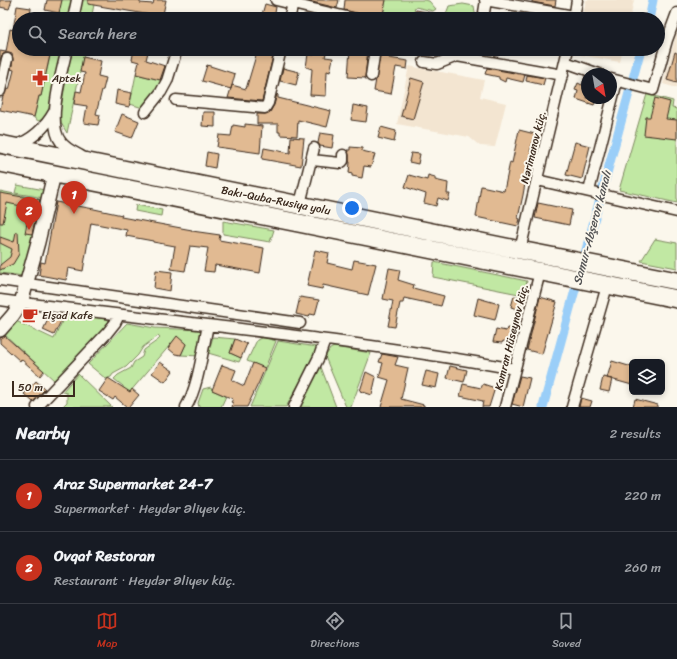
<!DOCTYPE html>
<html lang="en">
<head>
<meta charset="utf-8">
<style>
  :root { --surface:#171b24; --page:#242831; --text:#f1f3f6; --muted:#9ea1a6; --line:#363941; --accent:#c8321e }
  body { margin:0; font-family:Sriracha,sans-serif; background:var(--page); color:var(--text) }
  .controls { position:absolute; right:12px; bottom:12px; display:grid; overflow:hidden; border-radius:6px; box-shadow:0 2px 6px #0003 }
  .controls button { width:36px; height:36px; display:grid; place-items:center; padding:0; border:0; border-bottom:1px solid var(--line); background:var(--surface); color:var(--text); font:20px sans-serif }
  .compass { position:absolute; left:581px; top:68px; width:36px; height:36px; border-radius:50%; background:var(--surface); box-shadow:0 2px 6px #0003; rotate:149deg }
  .scale { position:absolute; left:12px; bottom:10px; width:63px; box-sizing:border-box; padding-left:4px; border:2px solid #3b2a1e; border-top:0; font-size:11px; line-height:14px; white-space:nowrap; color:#3b2a1e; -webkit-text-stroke:3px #fbf7ec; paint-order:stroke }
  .you { position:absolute; left:352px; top:208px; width:14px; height:14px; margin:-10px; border:3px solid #fff; border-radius:50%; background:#1a73e8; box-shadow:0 0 0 6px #1a73e833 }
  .badge { display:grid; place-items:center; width:26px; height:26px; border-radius:50%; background:var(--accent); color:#fff; font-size:13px; font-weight:700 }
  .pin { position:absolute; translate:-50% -33px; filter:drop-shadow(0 1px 2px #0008) }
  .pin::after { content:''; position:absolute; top:21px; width:14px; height:12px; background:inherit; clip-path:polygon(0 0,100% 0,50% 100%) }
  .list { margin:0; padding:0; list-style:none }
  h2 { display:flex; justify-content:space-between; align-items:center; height:52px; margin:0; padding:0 16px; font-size:17px }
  h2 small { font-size:13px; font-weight:400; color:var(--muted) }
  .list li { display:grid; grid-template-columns:26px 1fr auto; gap:12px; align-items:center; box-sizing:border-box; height:72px; padding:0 16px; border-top:1px solid var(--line) }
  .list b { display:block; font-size:15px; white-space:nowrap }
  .list p { margin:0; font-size:13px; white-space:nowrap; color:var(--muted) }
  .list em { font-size:13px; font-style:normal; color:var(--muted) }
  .icon { flex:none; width:22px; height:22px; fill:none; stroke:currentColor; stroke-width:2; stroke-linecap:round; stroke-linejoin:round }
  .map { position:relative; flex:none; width:677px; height:407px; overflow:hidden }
  .search { position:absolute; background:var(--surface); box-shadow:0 2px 6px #0003; left:12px; right:12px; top:12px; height:44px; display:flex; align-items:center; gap:10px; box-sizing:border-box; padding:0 14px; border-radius:22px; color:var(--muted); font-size:15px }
  .sheet { height:196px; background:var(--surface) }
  nav { display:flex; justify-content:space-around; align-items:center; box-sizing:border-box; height:56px; border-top:1px solid var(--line); background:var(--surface); font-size:11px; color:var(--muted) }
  nav a { display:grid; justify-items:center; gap:2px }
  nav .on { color:var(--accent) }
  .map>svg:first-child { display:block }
  .built { fill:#f3e5d1 }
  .green { fill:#c1e8a3; stroke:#7e8960 }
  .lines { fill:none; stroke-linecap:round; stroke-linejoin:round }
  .canal { stroke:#9acef8; stroke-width:9 }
  .building { fill:#e1ba92; stroke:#3b2a1e }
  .street-casing { stroke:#3b2a1e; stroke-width:13 }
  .secondary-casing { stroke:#3b2a1e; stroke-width:16 }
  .highway-casing { stroke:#3b2a1e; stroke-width:20 }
  .street { stroke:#fbf7ec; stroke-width:10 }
  .secondary { stroke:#fbf7ec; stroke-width:13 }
  .highway { stroke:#fbf7ec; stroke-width:17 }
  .labels { text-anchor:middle; stroke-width:4; stroke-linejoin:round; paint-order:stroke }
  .poi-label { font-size:11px; fill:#3b2a1e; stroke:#fbf7ec; text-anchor:start }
  .street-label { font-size:11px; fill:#3b2a1e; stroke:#fbf7ec }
  .water-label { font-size:12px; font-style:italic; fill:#535354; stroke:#fbf7ec }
</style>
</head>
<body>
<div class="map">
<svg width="677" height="407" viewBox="0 0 677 407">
  <rect width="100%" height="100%" fill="#fbf7ec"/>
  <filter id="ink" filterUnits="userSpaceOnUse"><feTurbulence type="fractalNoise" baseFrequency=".025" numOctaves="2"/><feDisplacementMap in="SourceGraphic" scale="8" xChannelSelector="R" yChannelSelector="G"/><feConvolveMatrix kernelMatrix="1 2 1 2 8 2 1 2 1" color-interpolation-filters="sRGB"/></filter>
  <g filter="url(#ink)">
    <path class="built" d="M586,0H634L630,19H582Z
      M677,31V88L663,84Z
      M576,49H623L620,62L575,54Z
      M409,66L484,80L480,97L506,103L495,147L480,146L469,137L397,124Z"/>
    <path class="green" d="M61,0H72L68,19H57Z
      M82,0H95L91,19H78Z
      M386,0H424L429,1L436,9L433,11L415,7L412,19H382Z
      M463,4L474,6L476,19H461V16L446,14L449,6Z
      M50,49H62L48,112L45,117L39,121L35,119L34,117L39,96H41L50,56L48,55Z
      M72,49H85L67,133L61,123L60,112Z
      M136,74L162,80L159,88L143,108L130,104Z
      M647,94L673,101L672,108L677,109V203L619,190Z
      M17,185L45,190L43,198L15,193Z
      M0,191L44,200L24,276L0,273Z
      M136,205L162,210L161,216L135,211Z
      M223,221L274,230L270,242L223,234Z
      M655,239L677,243V268L641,261Z
      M434,262L527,281L524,295L433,277Z
      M66,313L107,319L109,321V324L55,381L4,334L16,321L54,339Z
      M127,323L155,328L200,330L202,334L199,356L181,355L186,344L177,337L129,393L123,388V386L114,379L118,375L131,368L134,362L142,357L144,350L158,340L160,338L158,336L143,347L138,355L126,367L113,374L111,377L106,379L88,364Z
      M213,337L235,339L230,353L241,358L239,362L208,353Z
      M263,337L276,341L265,368L247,361L257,340Z
      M278,341L317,347L318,350L286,407H250Z
      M334,347L371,353L351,407H346L325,357L330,349Z
      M321,367L336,407H298Z
      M78,374L112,407H62L67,402V393L62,392Z
      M211,387L212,390L226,396L221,407H199L198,403L203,389Z"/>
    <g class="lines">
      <path class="canal" d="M649,19L653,0
        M543,407L641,49"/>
    </g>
    <path class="building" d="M0,0H12L9,9L0,7Z
      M47,0H62L59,13L45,10Z
      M88,0H140V3L153,4L154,0H166L162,19L150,18L151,15L88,4Z
      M304,0H339L337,8Z
      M345,0H386L382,19L360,15L357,13L344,10Z
      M532,0H556L555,6L532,2Z
      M265,4L276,7L274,19L261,18Z
      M17,6L31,8L30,19H19V49L50,55L41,96H39L34,117L0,110L3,96L7,89L9,90L14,70L11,69L13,60L12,54L9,53H5L2,55L0,61V51L6,52L10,29L13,30Z
      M416,10L449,16L448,19H414Z
      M134,49L148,52L146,60L165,66L160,80L136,74L139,62L132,60Z
      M258,49L274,52L262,101L228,98L232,85L246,89Z
      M316,49H327L325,57L333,58L330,72L327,71L326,96L310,95L312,69L306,67L308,54L314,55Z
      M350,49H368L365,78L348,77Z
      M381,49H391L389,58L408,61L407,69L396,67L391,94L374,91Z
      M675,52L677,53V83L667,80Z
      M83,57L101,61L98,76L106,78L103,90H102L96,114L100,115L98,125L84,123L87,106L74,104L76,91L81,92L85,73L80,72Z
      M207,65L235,74L231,89L202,81Z
      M283,68L299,72L296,85L280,81Z
      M487,68L525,75L523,82L506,78L505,82L499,79V77L485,74Z
      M527,75L545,78L543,85L526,81Z
      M585,76L587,77V98H597L594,105L576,99L578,91L575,90L578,83L582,85Z
      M411,78L424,82L413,119L401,116Z
      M117,90L132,93L129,107L115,104Z
      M277,94L278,95V98L331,111L327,127L298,120L297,136L280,135V132H278V124H257V114H265L270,112L274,105Z
      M655,98L670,102L666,119L677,120V139L644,135L646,117H650Z
      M353,105L368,108L366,122L351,120Z
      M203,112H215V127L202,126Z
      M122,114L139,121L132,138L115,132Z
      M245,124L262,126L260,153L217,147L219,135L231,136L233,125L245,127Z
      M381,127L396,131L394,142L378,138Z
      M519,130L535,134L530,152H532L529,166L531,167L528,179L526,178L523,195L518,218L520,219L518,226L476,217L481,186L504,191L510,162L512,163Z
      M320,133L334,135L332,148L320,146L318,143Z
      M291,137L304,138L301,166L262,159L264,148L290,153Z
      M575,142L590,146L582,179L566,175Z
      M350,147L362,148V151L375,154L371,167L364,166L362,178L352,176V174L349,173L350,162H349V155L347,150H350Z
      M207,152L217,154L215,168L205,166Z
      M411,153L420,154L418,164L409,162Z
      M409,175L427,180L428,175L435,177V180L448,183L447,194H450L448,201L438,198L436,206L424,203L426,194L405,187Z
      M0,193L40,200L32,234L25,233L30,208L7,203L3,223H0Z
      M56,202L94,209L122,215L121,217L192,230V231L220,235L219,240L264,248L260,273L215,265L214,272L204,271L208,248L190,246L185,271L171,269L175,246L153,242V241L126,236L127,230L91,223L83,271L68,268L66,280L39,275L41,262L45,263Z
      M538,203L572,210L569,225L535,218Z
      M16,232H18L19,254L13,264L0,270V265L10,257L12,249L0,243V237L14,242Z
      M315,250L329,253L327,263L352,269L354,260L376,264L368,295L323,285L322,289L307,286Z
      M389,268L400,270L398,280L414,285L413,288L444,296L441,306L404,298L403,303H400L395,327L388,326L393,301L383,299Z
      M156,270L172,272L170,291L154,288Z
      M514,296L523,298L520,310L511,307Z
      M300,297L319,300L315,315L310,314L309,317L296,314Z
      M540,297L557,302L542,354L527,350Z
      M478,298L499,304L495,320L474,315Z
      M51,313L59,314V320L61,321L54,335L43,330Z
      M507,328L516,329L513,343L503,341L502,343L493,342L496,329L506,331Z
      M5,336L44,371L40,376L21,359L20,361L0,343V338Z
      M177,336L186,344L181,355L175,354L168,348Z
      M235,339L247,344L241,358L230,353Z
      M382,354L398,357L395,365L408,368L401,399L424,405V407H381L389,380L379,377L383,363L379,362Z
      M612,361L632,367V385L607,378Z
      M160,362L173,371L165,382L152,373Z
      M253,363L265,368L259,382L247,407H232L233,403L231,402L233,399L212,390L222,365L236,370L232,380L244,386Z
      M450,366L467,370L464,382L447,378Z
      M426,371L439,374L436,388L422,385Z
      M366,372L376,377L372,395L360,391Z
      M520,376L530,378L523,407L512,404Z
      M603,377L612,379L609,392L600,390Z
      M108,378L130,392L132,389L139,395L129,407H127L115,397L113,400L99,391Z
      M36,381L45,389L33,402L24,394Z
      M463,384L481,388L483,384L495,388L489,407H482L483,401L460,396Z
      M581,398L592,401L590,407H579Z
      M635,399L658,405L657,407H633Z"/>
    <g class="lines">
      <defs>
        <path id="street" d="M276,0L355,19
          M485,0L574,16
          M73,19L77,0
          M289,19L294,0
          M483,19L486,0
          M574,19L577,0
          M67,49C62,71 46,124 61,142C66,149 74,152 81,156
          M424,62L437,64L457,56L563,75
          M565,62L599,74
          M371,76L375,49
          M611,79L653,90L667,40L677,13
          M0,91L7,59
          M176,100L265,108L268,103L281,49
          M145,112L161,92L167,81L177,49
          M14,146C32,140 45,128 54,112
          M312,160L340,163L343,161V155
          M537,180L677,212
          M589,191L617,81
          M300,204L314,148
          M520,250L568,49
          M0,280L300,323
          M0,300C172,322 344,338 515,369
          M37,407L107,333L115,323L119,315
          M186,407C198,388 203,348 208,325
          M294,407L319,357L325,340
          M505,407L540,272
          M572,407L607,286"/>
        <path id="secondary" d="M0,330L13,315L21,303L38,242L54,174"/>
        <path id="highway" d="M0,144L520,250L677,281
          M0,163L677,299"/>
      </defs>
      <use href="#street" class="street-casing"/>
      <use href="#secondary" class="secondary-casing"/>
      <use href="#highway" class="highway-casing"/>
      <use href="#street" class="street"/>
      <use href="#secondary" class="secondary"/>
      <use href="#highway" class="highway"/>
    </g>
  </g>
  <defs>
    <symbol id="pharmacy-bare" viewBox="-9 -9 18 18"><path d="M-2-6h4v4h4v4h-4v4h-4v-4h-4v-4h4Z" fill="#c8321e" stroke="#fbf7ec" stroke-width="2.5" paint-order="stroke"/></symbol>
    <symbol id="cafe-bare" viewBox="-9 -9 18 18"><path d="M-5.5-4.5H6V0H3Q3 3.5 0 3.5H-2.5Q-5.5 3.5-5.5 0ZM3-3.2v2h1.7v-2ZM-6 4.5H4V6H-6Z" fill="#c8321e" stroke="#fbf7ec" stroke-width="2.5" paint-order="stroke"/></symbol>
  </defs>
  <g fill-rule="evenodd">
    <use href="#pharmacy-bare" x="29" y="67" width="22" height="22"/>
    <use href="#cafe-bare" x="19" y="304" width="22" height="22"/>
  </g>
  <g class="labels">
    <g class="poi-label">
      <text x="52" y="82">Aptek</text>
      <text x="42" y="319">Elşad Kafe</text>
    </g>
    <g class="street-label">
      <text transform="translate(533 147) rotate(-76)" y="4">Nərimanov küç.</text>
      <text transform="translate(276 200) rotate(11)" y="4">Bakı-Quba-Rusiya yolu</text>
      <text transform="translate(511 337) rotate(-76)" y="4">Kamran Hüseynov küç.</text>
    </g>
    <g class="water-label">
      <text transform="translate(592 228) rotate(-75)" y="4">Samur-Abşeron kanalı</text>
    </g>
  </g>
</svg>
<div class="controls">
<button><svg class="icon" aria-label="layers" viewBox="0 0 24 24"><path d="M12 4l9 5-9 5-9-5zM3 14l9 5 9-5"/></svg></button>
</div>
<svg class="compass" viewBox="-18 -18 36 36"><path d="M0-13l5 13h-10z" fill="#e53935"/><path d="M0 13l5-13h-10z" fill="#9ea1a6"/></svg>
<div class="scale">50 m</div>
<div class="you"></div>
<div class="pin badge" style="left:74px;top:214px">1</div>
<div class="pin badge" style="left:29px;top:230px">2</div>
<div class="search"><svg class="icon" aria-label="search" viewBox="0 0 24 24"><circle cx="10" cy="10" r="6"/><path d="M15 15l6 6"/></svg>Search here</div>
</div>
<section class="sheet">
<h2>Nearby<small>2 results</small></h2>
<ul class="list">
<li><span class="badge">1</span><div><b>Araz Supermarket 24-7</b><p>Supermarket · Heydər Əliyev küç.</p></div><em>220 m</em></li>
<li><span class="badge">2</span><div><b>Ovqat Restoran</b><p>Restaurant · Heydər Əliyev küç.</p></div><em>260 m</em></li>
</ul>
</section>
<nav>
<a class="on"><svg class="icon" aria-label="map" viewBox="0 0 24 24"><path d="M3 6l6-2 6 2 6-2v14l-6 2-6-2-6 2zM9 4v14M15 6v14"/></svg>Map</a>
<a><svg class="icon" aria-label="directions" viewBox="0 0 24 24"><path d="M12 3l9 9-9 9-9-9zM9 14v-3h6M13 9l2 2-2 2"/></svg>Directions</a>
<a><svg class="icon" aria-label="saved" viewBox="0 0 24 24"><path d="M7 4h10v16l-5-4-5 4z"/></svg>Saved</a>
</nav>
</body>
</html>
